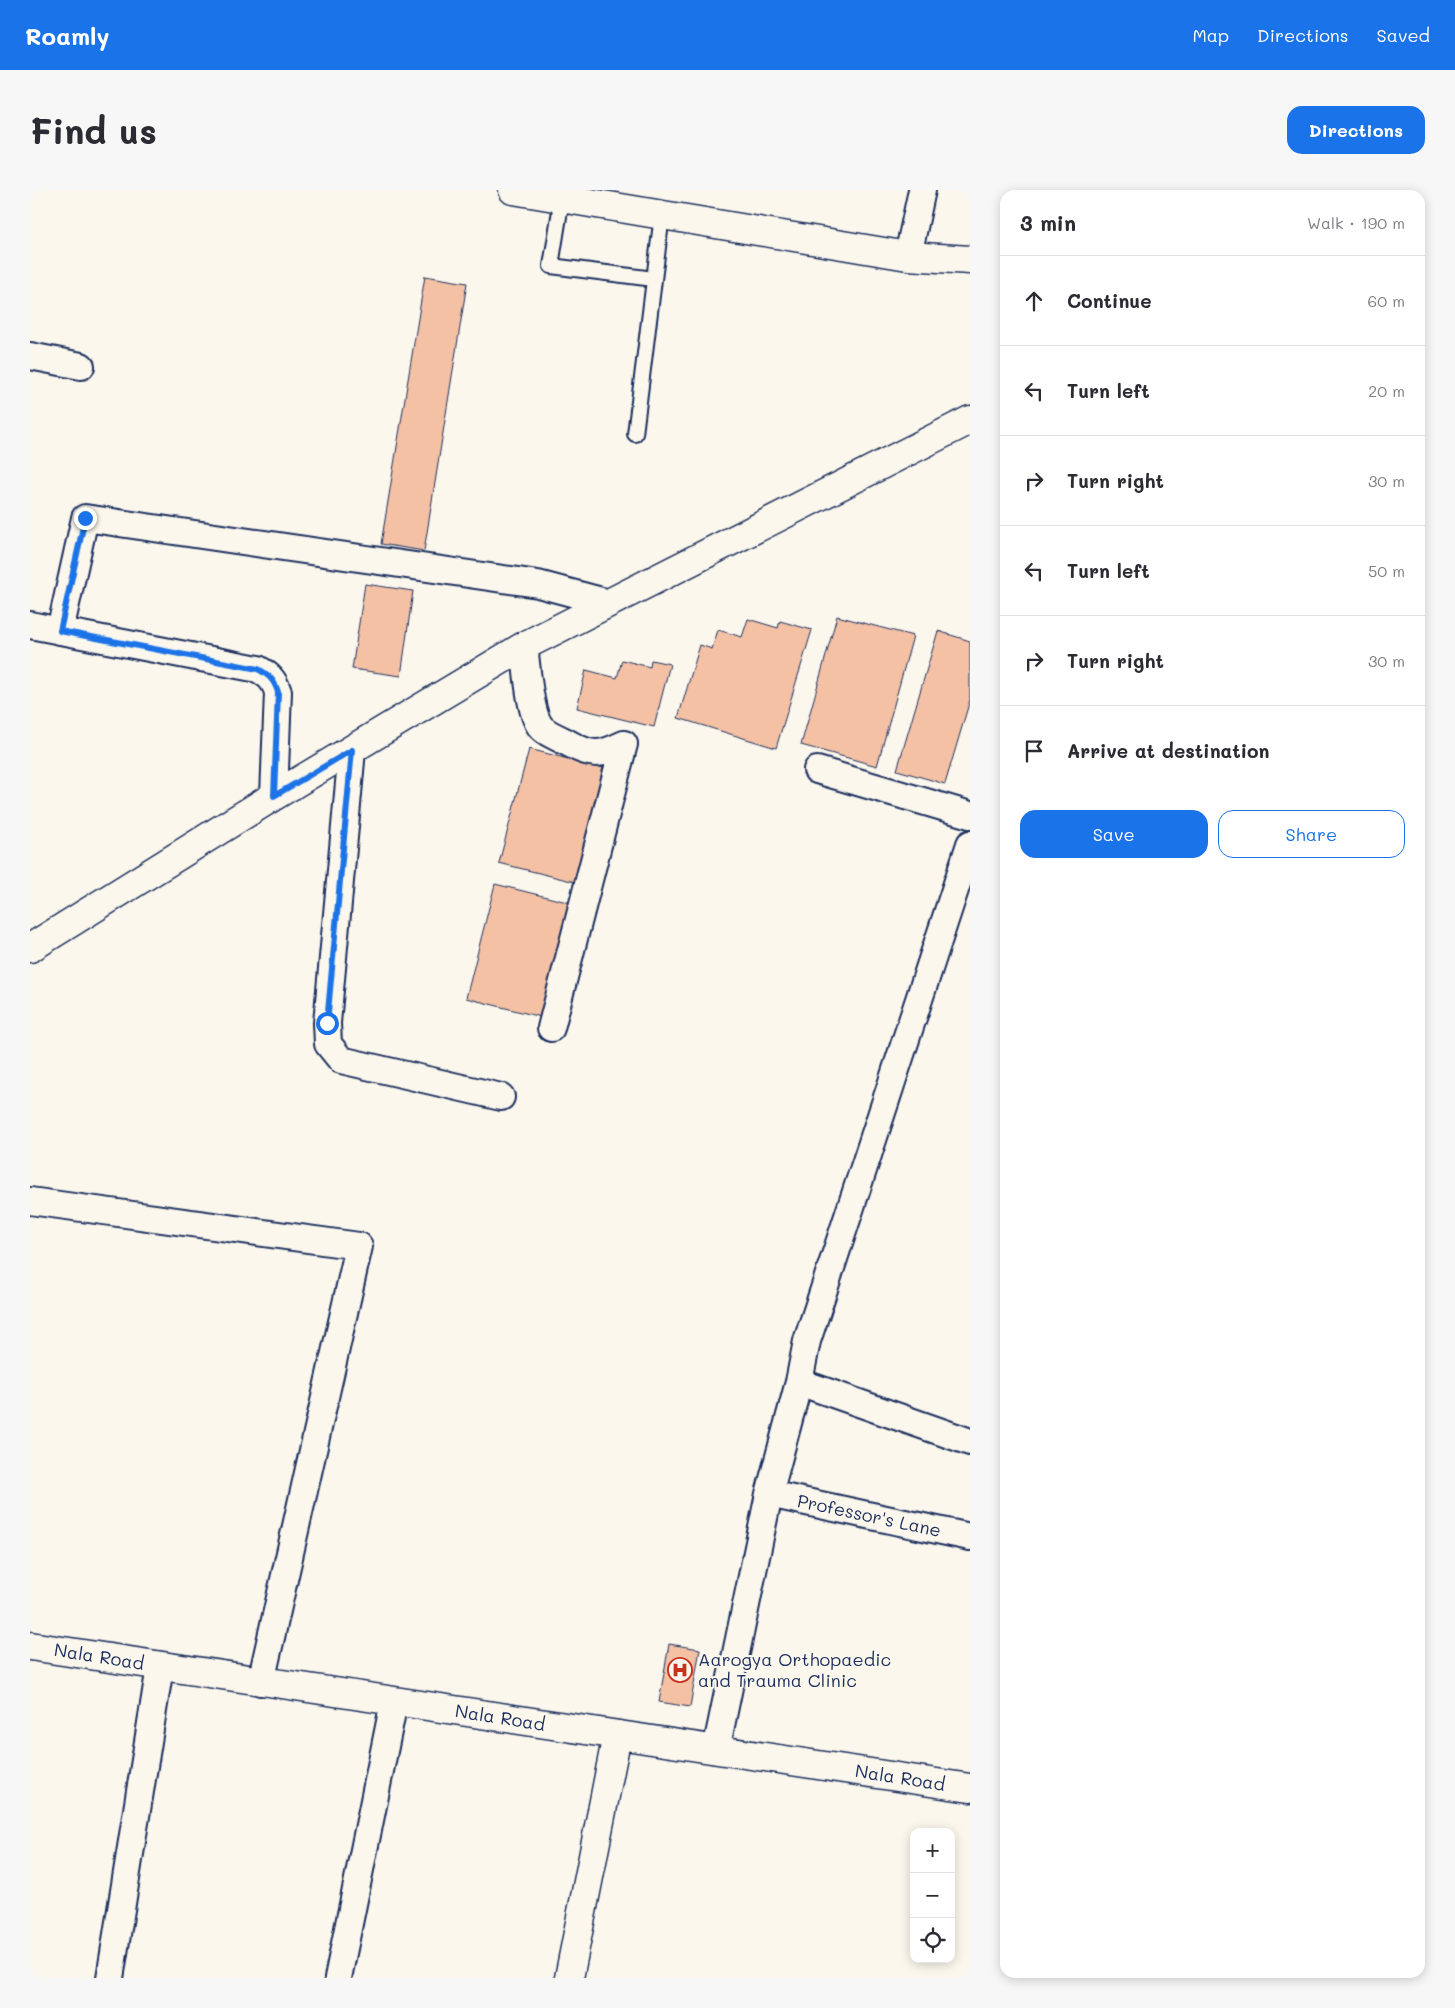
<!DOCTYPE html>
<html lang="en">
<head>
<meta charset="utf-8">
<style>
  :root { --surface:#fff; --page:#f7f7f7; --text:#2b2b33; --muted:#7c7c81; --line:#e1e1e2; --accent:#1a73e8 }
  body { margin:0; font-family:Mali,sans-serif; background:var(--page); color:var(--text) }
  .controls { position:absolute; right:15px; bottom:15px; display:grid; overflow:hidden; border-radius:10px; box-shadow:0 2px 12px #0003 }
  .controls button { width:45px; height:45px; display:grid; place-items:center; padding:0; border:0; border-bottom:1px solid var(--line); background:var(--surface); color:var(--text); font:25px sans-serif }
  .stop { position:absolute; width:15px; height:15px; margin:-11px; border:4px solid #1a73e8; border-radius:50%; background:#fff }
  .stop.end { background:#1a73e8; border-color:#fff; box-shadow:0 1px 5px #0008 }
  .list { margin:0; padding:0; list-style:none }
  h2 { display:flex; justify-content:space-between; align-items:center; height:65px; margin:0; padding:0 20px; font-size:21px }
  h2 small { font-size:16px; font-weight:400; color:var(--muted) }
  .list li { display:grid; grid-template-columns:32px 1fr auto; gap:15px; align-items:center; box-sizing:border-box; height:90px; padding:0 20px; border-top:1px solid var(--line) }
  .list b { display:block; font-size:19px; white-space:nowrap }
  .list em { font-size:16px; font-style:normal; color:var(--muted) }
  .actions { display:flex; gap:10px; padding:15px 20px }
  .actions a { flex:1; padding:11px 0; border:1px solid var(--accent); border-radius:15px; text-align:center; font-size:18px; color:var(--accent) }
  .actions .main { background:var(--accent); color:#fff }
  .icon { flex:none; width:28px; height:28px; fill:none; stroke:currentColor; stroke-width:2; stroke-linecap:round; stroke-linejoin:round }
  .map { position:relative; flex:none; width:940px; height:1788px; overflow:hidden; border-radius:15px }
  header { display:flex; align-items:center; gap:30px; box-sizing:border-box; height:70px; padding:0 25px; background:var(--accent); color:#fff }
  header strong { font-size:24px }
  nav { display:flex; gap:28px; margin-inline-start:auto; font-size:18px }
  .intro { display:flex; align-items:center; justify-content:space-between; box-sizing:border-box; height:120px; padding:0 30px }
  h1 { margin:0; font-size:35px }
  .button { padding:12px 22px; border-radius:15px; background:var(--accent); color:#fff; font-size:18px; font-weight:700 }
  main { display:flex; gap:30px; padding:0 30px }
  aside { flex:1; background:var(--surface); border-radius:15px; box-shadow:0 2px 12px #0003 }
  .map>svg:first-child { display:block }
  .building { fill:#f4c1a5; stroke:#1b2f5e }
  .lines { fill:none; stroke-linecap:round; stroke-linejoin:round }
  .service-casing { stroke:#1b2f5e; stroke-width:18 }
  .minor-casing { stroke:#1b2f5e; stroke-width:30 }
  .tertiary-casing { stroke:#1b2f5e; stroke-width:31 }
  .secondary-casing { stroke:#1b2f5e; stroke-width:31 }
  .service { stroke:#fbf7ec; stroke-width:14 }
  .minor { stroke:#fbf7ec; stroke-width:26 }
  .tertiary { stroke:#fbf7ec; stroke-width:28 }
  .secondary { stroke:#fbf7ec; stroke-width:28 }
  .route { stroke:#1a73e8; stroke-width:6 }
  .labels { text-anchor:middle; stroke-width:4; stroke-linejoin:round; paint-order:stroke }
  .street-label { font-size:18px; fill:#1b2f5e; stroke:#fbf7ec }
  .poi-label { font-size:18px; fill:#1b2f5e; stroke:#fbf7ec; text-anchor:start }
</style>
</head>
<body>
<header>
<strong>Roamly</strong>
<nav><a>Map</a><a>Directions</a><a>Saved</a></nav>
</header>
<div class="intro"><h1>Find us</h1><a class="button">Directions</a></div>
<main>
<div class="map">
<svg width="940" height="1788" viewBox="0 0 940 1788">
  <rect width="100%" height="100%" fill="#fbf7ec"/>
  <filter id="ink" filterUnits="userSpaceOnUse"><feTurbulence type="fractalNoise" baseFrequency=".02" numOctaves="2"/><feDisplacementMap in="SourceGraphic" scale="10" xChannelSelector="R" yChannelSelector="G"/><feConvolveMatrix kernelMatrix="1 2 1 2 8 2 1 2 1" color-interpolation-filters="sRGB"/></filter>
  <g filter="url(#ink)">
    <path class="building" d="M395,86L437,93L394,361L351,354Z
      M335,394L383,401L371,486L322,479Z
      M807,426L883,446L847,576L771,555Z
      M718,429L748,438L750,431L782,440L746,558L648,528L670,455L682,459L688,440L712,447Z
      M908,441L940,451V510L915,594L867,580Z
      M592,470L620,477L621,470L640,474L624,537L547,518L556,480L587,488Z
      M499,559L582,580L553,694L469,673Z
      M465,694L549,715L519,829L436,808Z
      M639,1454L670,1459L660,1517L629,1512Z"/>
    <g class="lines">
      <defs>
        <path id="service" d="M532,8L521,76L624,89
          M605,244L632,25"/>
        <path id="minor" d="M878,66L892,0
          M0,166L51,176
          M0,435L228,479C239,485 244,490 248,502L244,606
          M30,441L55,328L508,394L579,413
          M494,456C497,476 499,521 510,536C516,544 532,549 540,554C563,567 571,565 594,554
          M322,560L297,833L298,854L311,870L471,907
          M787,580L940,625
          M521,838L594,554
          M0,1011L329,1056L231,1492
          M769,1192L940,1252
          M739,1304L940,1347
          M686,1560L739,1304L769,1192L777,1151L940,654
          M80,1788L130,1477
          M308,1788L364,1512"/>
        <path id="tertiary" d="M539,1788L587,1545"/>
        <path id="secondary" d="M483,0L878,66L940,70
          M0,758L244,606L494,456L940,230
          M0,1456L940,1598"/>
      </defs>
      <use href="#service" class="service-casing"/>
      <use href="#minor" class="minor-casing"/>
      <use href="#tertiary" class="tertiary-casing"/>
      <use href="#secondary" class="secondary-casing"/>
      <use href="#service" class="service"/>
      <use href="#minor" class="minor"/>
      <use href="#tertiary" class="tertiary"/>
      <use href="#secondary" class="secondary"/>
    </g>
  </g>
  <g class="lines" filter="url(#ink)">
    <path class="route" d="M55,328L30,441L228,479C239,485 244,490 248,502L244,606L322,560L297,833"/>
  </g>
  <defs>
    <symbol id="hospital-ring" viewBox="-11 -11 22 22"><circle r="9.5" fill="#fbf7ec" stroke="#c8321e" stroke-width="1.5"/><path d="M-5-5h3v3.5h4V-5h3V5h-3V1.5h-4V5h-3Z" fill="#c8321e"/></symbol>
  </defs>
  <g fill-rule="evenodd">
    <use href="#hospital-ring" x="636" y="1466" width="28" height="28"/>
  </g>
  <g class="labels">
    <g class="street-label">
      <text transform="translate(839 1326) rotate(12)" y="6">Professor's Lane</text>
      <text transform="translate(69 1467) rotate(9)" y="6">Nala Road</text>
      <text transform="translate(470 1528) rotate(9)" y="6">Nala Road</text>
      <text transform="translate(870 1588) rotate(9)" y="6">Nala Road</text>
    </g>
    <g class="poi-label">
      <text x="668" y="1476">Aarogya Orthopaedic<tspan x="668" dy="21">and Trauma Clinic</tspan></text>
    </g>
  </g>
</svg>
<div class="controls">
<button>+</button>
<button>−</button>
<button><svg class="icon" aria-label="locate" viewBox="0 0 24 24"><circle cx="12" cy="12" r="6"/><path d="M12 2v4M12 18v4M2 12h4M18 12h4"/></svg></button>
</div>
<div class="stop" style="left:297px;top:833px"></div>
<div class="stop end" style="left:55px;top:328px"></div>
</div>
<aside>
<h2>3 min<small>Walk · 190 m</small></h2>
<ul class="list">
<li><svg class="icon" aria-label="ahead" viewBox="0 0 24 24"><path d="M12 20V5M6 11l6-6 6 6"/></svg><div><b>Continue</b></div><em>60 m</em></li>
<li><svg class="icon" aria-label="left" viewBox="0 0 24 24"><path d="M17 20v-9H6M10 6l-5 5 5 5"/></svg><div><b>Turn left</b></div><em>20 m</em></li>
<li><svg class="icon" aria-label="right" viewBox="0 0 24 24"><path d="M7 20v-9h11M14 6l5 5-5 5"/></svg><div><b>Turn right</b></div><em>30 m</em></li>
<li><svg class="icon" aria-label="left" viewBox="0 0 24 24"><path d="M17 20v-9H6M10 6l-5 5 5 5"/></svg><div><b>Turn left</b></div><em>50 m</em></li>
<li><svg class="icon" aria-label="right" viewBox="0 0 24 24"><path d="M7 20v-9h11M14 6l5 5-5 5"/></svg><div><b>Turn right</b></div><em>30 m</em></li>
<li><svg class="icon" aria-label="arrive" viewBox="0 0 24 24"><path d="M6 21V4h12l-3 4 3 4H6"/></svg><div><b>Arrive at destination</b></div></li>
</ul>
<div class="actions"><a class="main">Save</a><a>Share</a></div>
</aside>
</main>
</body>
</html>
